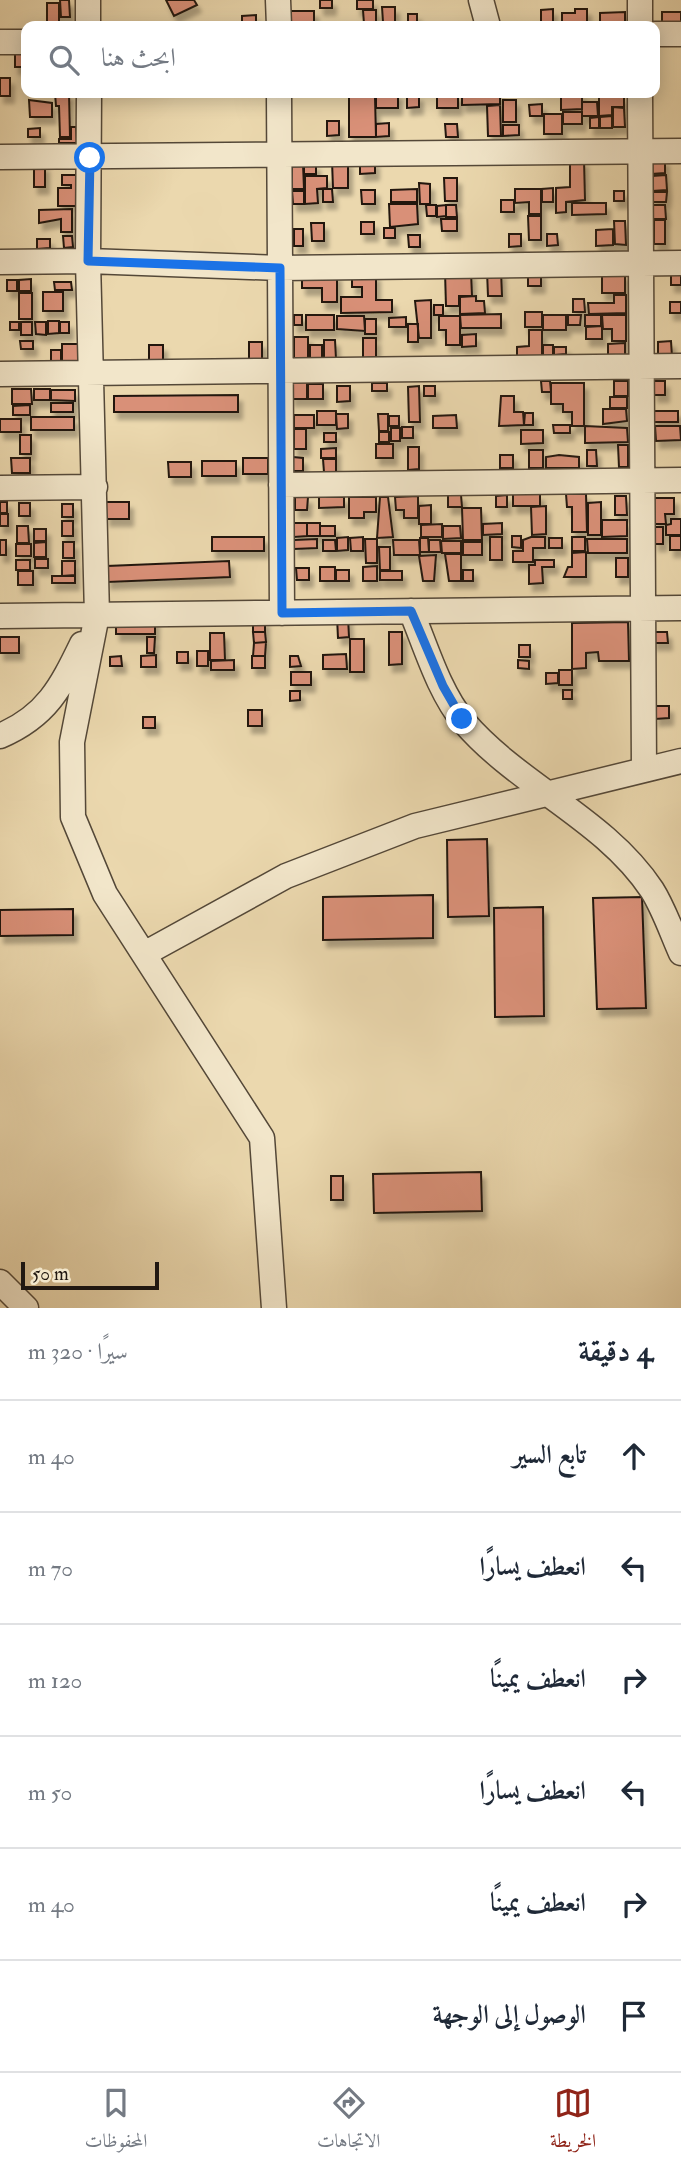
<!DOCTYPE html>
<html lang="ar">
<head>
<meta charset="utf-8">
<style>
  :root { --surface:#fff; --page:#f2f2f3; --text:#1f2937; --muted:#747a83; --line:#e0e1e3; --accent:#8f2418 }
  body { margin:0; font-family:"IM FELL Double Pica",Amiri,serif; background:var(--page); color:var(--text); direction:rtl }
  .scale { position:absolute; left:21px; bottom:18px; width:138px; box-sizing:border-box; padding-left:7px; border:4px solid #211811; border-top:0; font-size:19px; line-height:24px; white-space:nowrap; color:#211811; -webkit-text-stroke:5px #f2e6ca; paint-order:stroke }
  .stop { position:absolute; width:21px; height:21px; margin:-16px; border:5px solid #1a73e8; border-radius:50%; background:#fff }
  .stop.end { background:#1a73e8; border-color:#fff; box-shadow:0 2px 7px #0008 }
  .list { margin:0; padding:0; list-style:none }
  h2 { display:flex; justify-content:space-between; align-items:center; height:91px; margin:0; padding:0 28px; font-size:30px }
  h2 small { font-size:23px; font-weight:400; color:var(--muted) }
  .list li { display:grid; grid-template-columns:46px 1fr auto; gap:21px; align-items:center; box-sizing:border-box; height:112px; padding:0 28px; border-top:2px solid var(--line) }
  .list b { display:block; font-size:26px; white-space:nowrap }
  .list em { font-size:23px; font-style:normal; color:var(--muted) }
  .icon { flex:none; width:38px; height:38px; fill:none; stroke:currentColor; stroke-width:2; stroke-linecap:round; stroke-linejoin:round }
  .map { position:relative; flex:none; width:681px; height:1308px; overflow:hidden; direction:ltr }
  .search { position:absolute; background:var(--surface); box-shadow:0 4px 18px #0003; left:21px; right:21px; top:21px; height:77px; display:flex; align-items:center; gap:18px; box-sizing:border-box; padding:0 24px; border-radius:14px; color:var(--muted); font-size:26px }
  .sheet { height:763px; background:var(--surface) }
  nav { display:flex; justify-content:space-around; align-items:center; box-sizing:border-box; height:98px; border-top:2px solid var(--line); background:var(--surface); font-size:19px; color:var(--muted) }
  nav a { display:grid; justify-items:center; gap:4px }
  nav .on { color:var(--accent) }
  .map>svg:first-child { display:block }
  .building { fill:#d99078; stroke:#211811; stroke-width:2; filter:url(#shadow) }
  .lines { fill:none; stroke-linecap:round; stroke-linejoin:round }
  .minor-casing { stroke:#544838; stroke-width:27 }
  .minor { stroke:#f2e6ca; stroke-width:24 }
  .route { stroke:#1a73e8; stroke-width:9 }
</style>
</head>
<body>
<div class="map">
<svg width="681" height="1308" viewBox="0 0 681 1308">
  <defs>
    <filter id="shadow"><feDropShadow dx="4" dy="7" stdDeviation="2" flood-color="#0004"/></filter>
  </defs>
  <rect width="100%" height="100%" fill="#ebd8ae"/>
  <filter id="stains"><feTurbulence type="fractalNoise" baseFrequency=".00286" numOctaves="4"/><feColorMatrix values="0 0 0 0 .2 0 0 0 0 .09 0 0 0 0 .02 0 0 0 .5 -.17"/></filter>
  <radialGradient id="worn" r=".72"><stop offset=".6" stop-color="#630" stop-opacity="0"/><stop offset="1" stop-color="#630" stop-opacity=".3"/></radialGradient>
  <path class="building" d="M60,0H69L70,17H61Z
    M166,0H194L197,5L174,16Z
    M320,0H332V8H320Z
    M357,0H373V9H357Z
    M47,3H59V26H47Z
    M382,7H395V22H383Z
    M553,9V22H541V10Z
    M575,9H587V23H562V13H575Z
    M363,10H376V23L364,24Z
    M291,11H314V22H291Z
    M625,12V26H600V13Z
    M662,12H681V23H662Z
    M408,14H417V22H408Z
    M256,15V22H242V16Z
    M26,53V67H15V54Z
    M0,78H10V96H0Z
    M55,93H69L70,137H60L59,106H56Z
    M376,93H398V108H376Z
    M462,93H500V104L462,105Z
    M561,94H582V109L561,110Z
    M407,95H419V107L407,108Z
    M437,95H458V108H437Z
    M349,97H375L376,137H349Z
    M599,97H624V107H612V115L599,116Z
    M29,100L52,103V117H30Z
    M503,100H516V122H503Z
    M582,102H597L598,116H582Z
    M542,104V116H530L529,105Z
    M500,105L501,136H488L487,106Z
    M613,107L624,108L625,127H613Z
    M563,112H582V124H563Z
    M544,114H562V134H544Z
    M612,116V128H600V117Z
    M599,117V128H590V118Z
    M327,121H339V135L327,136Z
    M389,123V136L376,137V124Z
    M445,124H457L458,137H446Z
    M503,125H519V135L503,136Z
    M71,127H76L77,143H59V139H71Z
    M40,128V137H28V129Z
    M651,159H665V173L651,174Z
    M570,160H584L585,200L566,202V212L556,213V188L570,187Z
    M332,161H348V188H333Z
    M360,161H375V173L360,174Z
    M303,164L304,189H292V165Z
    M316,164V174H304V165Z
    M34,165H45V187H34Z
    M62,175H79L80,206H58V188H71V185H62Z
    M666,175L667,190L652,191V176Z
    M305,176H327V188L317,189L318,203L305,204Z
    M444,178H457V201H445Z
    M419,183L430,184V204H420Z
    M553,188V202H542V189Z
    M323,189H332L333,202H323Z
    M417,189V202H391V190Z
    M515,189H541V214H529V202L515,203Z
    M361,190H375V204H362Z
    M292,191H304V204H293Z
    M614,191H624V201H614Z
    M651,192H667L666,202H652Z
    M501,200H514V212H501Z
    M572,203H606V214L572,215Z
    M389,204H417L418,224L390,227Z
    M426,205H436V216H427Z
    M446,205V216L437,217V206Z
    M446,205H456L457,217H446Z
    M652,205H665L666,219H652Z
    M72,209V232H61V219L39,223V210Z
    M528,216H541V240H529Z
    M441,219H457V231H442Z
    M654,220H665V244H654Z
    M614,221H625L626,245L615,244Z
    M361,222H374V234H361Z
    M311,223H324V241H312Z
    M384,228H395V238H384Z
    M294,229H303V246H294Z
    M613,229V245L596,246V230Z
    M509,234H521V246L509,247Z
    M547,234H557L558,245L547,246Z
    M408,235H420V247H409Z
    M63,236H72L73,247L64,248Z
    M37,239H50V248L37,249Z
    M487,271H501L502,296H488Z
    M541,271V286H528V272Z
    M681,271V285H671V272Z
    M445,272H471L472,296H459V306H446Z
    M602,273H625V293H602Z
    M302,274H337V302H322V288H302Z
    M352,274H376V300H392V312L341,313V297H362V287H352Z
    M31,279V291H19V280Z
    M7,280H17V291H7Z
    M54,282H71L72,290H55Z
    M43,292H63V311H43Z
    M19,293H32V319H19Z
    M614,295H626V313L589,314L588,303H614Z
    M476,296V301H484L485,313L460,314V297Z
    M573,299H584L585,312H573Z
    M431,300V338H419L415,301Z
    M670,302H681V313H670Z
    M434,305H443V315H434Z
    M525,312H542V327H525Z
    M501,314V328H461L460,315Z
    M294,315H302V325H294Z
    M306,315H334V330H306Z
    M543,315H566V330H543Z
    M568,315H581L580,325H568Z
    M585,315H601V326H585Z
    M602,315H626V341H612V329H603Z
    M337,316H364L365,331L337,329Z
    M439,316H460V345H446V330H439Z
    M406,317V327H389V318Z
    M365,319H376V334H365Z
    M48,321H59V333L48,334Z
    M10,322H19V330H10Z
    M21,322H32V335H21Z
    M35,322H46V335L36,334Z
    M60,322H69V333H60Z
    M408,324H418V342H408Z
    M602,326V339H586V327Z
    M529,330H542V357L517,358V347L529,346Z
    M476,334V346L462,347V335Z
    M294,337H308V359H294Z
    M363,338H376V357L363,358Z
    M324,340H335L336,359H324Z
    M20,341H33V349H21Z
    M671,341L672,357L658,358V342Z
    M249,342H262V365L249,364Z
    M625,343V355H608V344Z
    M62,344H83V363H62Z
    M149,345H163V364H149Z
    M310,345H322V360H310Z
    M543,345H553V356H543Z
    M554,347H566V354L554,355Z
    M51,350H61V364H51Z
    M541,381H550L551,392H542Z
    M614,381H628V396H614Z
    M654,381H665V395H654Z
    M291,382H307V399H291Z
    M372,383H387V391H372Z
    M551,383H584V426H572V412H563V404H551Z
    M308,384H323V399H308Z
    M337,386H350V401L337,402Z
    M419,386L420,422H409L408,387Z
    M424,386H435V396H424Z
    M12,389H31L32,404H12Z
    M34,389H50V400H34Z
    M51,390H75V401L51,400Z
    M238,395V412H114V396Z
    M501,396H514V412H523L524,425L499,426Z
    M610,397H627V408H610Z
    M51,403H73V412H51Z
    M30,405V415H13V406Z
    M603,409H626L627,421L603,424Z
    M317,411H336V425H317Z
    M653,411H678V422H653Z
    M525,413H533V425H524Z
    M336,414H348V428L337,429Z
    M378,414H388V431H379Z
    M294,415H314V428H294Z
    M456,415L457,428H433V416Z
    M389,416H399V426H389Z
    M31,417H74V430H31Z
    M0,419H21V432H0Z
    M553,425H570V433H554Z
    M585,426L627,428L628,442L585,443Z
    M655,426H680L681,440L656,441Z
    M402,427H413V438H402Z
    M391,428H400V441H391Z
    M294,429H306V449H294Z
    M521,430H543V443L521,444Z
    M379,432H389V442H379Z
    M324,433H336V442H324Z
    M20,435H31V454H20Z
    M376,444H393V458H376Z
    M618,445H628V467H619Z
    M408,447H419V469L408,470Z
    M336,448V458H321V449Z
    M529,450H543V468H529Z
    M587,450H596L597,466H587Z
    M500,455H513V468H500Z
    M559,455L579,457V468H546V457Z
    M293,457L303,458V471H293Z
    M11,458H30V473H12Z
    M243,458H268V474H243Z
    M323,459H336V472H324Z
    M202,461H236V476H202Z
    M168,462H191V477H169Z
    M513,494H540V506H513Z
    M566,494H586L587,532H572V507H567Z
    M448,495H461L462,507H448Z
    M507,495V507H496V496Z
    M418,496V518H404V510H396L395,497Z
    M615,496H626L627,515H615Z
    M295,497H308L307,510H295Z
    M319,497H344V507L319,508Z
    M349,497H376V512H364V518H349Z
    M380,497H388L393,537L377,538Z
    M654,498H674V514H665L666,524H654Z
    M0,502H7V513H0Z
    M106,502H129V519H106Z
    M601,502V535H588V503Z
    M19,503H30V516H19Z
    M62,504H73V517H62Z
    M431,505V524H419V506Z
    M546,506V534L532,535L531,507Z
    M462,508H481L482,540H463Z
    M0,514H8V526H0Z
    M671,519H681V535H666V525L671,524Z
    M602,520H627V536L602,537Z
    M62,521H73V536H62Z
    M294,523H307V536L294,537Z
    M307,523H320V536H307Z
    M502,523V534L483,535V524Z
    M442,524V537H421V525Z
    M17,526H28L29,543H17Z
    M320,526H335V536H320Z
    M443,526H460L461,538L443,539Z
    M655,527H663V544H655Z
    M34,529H46V541H34Z
    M512,536H521V548L512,547Z
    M670,536H681V550H670Z
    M212,537H264V551H212Z
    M348,537V550L337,551V538Z
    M363,537V551H351L350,538Z
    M490,537H502V560H490Z
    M531,537H545V548H533V562H513V551H523V540Z
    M572,537H585V551H572Z
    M420,538H428L429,552H420Z
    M549,538H562V548H549Z
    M317,539V548L294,549V540Z
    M365,539H377V563H366Z
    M587,539H627V553H588Z
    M0,540H6V555H0Z
    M323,540H335L336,551H323Z
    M393,540H419L420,555H394Z
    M429,540H440L441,552H429Z
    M441,541H461V553H442Z
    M46,542V557H34V543Z
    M63,542H74V558H63Z
    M463,542H482V555H463Z
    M16,544H31V556H16Z
    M379,547H390V570H380Z
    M586,552V577H564L568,567H572V553Z
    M445,554H461V581H449Z
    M436,555L434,581H423L419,556Z
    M616,558H628V577H616Z
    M35,559H48V568H35Z
    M16,560H30V570H16Z
    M535,560H554V567H542L543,583L529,584V565H535Z
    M62,561H75V575L62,576Z
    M229,561L230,577L107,582V566Z
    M377,566V581H363V567Z
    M320,567H335V581H320Z
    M296,568H309V580H297Z
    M336,570H349V581H336Z
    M463,570H473V581H463Z
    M18,571H33V585H18Z
    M380,571H402V580H380Z
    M52,576H75V583H52Z
    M337,617H348L349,637L338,638Z
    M116,619H155V634H116Z
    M253,620H265V632H253Z
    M628,622L629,661H599L598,652L586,653V668L572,669V623Z
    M253,632H265L266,642L254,643Z
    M389,632H402V664L389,665Z
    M653,632H667L668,643H653Z
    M210,633H224L225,660H210Z
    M0,637H19V653H0Z
    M147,637H155L154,653H147Z
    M350,639H364V672H350Z
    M266,642L265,656H253L254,643Z
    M519,645H530V657H519Z
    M197,651H208V666H197Z
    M177,652H188V663H177Z
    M346,654L347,669H323V655Z
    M156,655V667H141V656Z
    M121,656L122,666H110V657Z
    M252,656H265V668H252Z
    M290,656H298L301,666L290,667Z
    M234,660V670H211V661Z
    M518,660L529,661V669L518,668Z
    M559,670H572V685H559Z
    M291,672H311V685H291Z
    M546,673H558V683L546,684Z
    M563,690H572V699H563Z
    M290,691H300V700L290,701Z
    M655,706H669V718L655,719Z
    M248,710H262V726H248Z
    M143,717H155V728H143Z
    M487,839L489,916L448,917L447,840Z
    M433,895V938L323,940V897Z
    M642,897L646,1008L597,1009L593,898Z
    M543,907L544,1016L495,1017L494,908Z
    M73,909V935L0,936V910Z
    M481,1172L482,1211L374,1213L373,1174Z
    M331,1176H343V1200H331Z"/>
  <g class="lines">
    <defs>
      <path id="minor" d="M88,0V26
        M278,0L279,26
        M481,0L488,26
        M640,0V26
        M655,34H681
        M0,42H26
        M89,93L88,261L97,615L72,742L73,817L105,894L262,1138L274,1308
        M279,93L282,613
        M640,93L644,769
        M0,157L681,151
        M0,262L88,261L280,268L681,263
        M0,374L681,366
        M281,485L681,480
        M0,488L95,487
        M411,611C426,647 439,692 464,722C519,786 605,819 652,890C664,909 672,933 681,953
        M0,616L681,608
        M0,736C47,716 61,687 82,644
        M144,954L286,876L415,826L681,761
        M0,1282L26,1308"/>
    </defs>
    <use href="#minor" class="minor-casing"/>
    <use href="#minor" class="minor"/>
  </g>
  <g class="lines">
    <path class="route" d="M90,158L88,261L280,268L282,613L411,611L443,686L462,719"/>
  </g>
  <rect width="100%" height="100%" filter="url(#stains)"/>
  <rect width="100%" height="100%" fill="url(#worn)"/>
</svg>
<div class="scale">50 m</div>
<div class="stop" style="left:90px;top:158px"></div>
<div class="stop end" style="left:462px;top:719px"></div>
<div class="search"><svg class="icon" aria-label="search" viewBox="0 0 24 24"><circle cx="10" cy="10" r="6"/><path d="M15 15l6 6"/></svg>ابحث هنا</div>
</div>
<section class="sheet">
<h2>4 دقيقة<small>سيرًا · 320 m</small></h2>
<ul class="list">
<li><svg class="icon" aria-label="ahead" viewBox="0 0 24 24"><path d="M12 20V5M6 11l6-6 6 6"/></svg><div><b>تابع السير</b></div><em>40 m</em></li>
<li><svg class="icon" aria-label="left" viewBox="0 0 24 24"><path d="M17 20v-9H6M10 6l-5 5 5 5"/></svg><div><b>انعطف يسارًا</b></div><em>70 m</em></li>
<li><svg class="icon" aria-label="right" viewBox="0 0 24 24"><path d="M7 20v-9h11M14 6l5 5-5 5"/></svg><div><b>انعطف يمينًا</b></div><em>120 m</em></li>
<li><svg class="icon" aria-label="left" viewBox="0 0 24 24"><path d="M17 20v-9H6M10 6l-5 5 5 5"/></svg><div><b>انعطف يسارًا</b></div><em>50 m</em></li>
<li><svg class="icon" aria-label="right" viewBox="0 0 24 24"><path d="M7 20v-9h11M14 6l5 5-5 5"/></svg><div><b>انعطف يمينًا</b></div><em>40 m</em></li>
<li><svg class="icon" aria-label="arrive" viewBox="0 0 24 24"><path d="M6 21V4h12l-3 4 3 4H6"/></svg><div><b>الوصول إلى الوجهة</b></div></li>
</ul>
</section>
<nav>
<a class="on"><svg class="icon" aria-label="map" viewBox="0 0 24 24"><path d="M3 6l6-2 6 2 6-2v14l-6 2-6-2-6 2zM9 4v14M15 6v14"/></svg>الخريطة</a>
<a><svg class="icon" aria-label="directions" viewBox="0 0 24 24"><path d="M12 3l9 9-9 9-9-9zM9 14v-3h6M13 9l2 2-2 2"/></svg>الاتجاهات</a>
<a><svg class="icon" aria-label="saved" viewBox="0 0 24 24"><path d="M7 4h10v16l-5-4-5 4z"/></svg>المحفوظات</a>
</nav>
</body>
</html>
